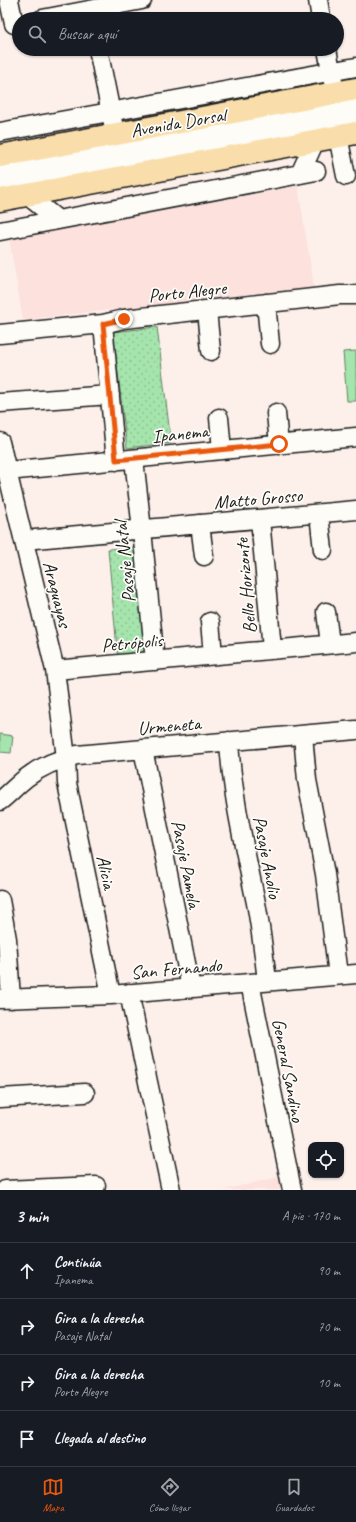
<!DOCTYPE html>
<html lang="es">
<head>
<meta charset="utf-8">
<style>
  :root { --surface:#171b24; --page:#20242c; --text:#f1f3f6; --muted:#9ea1a6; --line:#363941; --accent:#ea580c }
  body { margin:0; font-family:Caveat,sans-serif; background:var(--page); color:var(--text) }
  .controls { position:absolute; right:12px; bottom:12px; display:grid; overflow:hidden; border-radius:8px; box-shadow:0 1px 3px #0004 }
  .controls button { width:36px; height:36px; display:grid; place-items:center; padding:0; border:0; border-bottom:1px solid var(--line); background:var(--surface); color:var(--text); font:20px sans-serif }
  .stop { position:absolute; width:12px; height:12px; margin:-9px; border:3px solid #ea580c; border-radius:50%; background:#fff }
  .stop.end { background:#ea580c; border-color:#fff; box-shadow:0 1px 4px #0008 }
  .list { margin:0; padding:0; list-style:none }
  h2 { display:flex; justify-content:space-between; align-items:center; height:52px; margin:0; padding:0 16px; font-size:17px }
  h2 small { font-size:13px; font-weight:400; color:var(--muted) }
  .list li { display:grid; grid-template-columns:26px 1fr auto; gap:12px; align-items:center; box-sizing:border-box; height:56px; padding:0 16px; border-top:1px solid var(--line) }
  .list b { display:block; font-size:15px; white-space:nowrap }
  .list p { margin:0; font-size:13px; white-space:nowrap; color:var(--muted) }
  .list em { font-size:13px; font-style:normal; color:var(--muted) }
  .icon { flex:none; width:22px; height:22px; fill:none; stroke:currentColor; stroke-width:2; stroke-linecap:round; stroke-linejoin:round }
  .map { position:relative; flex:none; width:356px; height:1190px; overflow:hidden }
  .search { position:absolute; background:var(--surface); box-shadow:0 1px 3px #0004; left:12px; right:12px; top:12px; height:44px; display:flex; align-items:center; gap:10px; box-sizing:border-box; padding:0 14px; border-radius:22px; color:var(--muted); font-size:15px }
  .sheet { height:276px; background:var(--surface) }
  nav { display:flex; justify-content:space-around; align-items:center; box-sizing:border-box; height:56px; border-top:1px solid var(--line); background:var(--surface); font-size:11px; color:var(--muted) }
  nav a { display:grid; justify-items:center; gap:2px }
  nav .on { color:var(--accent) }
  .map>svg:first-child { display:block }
  .built { fill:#fce1dd }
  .park { fill:url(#park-dots); stroke:#608064 }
  .pitch { fill:#a5e4ac; stroke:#608064 }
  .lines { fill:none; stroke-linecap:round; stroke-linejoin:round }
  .minor-casing { stroke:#1c1c1c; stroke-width:21 }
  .major-casing { stroke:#1c1c1c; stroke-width:25 }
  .minor { stroke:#fdfcf7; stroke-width:18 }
  .major { stroke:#f9deab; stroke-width:22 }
  .route { stroke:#ea580c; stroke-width:5 }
  .labels { text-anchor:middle; stroke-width:3.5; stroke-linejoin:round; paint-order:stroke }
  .street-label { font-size:19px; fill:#1c1c1c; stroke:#fdfcf7 }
</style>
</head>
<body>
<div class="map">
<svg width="356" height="1190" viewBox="0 0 356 1190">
  <defs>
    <pattern id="park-dots" width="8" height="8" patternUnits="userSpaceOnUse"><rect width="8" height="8" fill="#a5e4ac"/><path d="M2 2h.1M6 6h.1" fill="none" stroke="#8dc393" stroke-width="1.8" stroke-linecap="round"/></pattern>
  </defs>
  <rect width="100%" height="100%" fill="#fdf0eb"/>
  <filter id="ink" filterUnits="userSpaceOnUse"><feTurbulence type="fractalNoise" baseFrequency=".025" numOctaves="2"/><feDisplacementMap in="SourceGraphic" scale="8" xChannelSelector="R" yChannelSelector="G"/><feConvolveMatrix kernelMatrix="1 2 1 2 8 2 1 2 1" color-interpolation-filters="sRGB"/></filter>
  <g filter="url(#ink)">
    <path class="built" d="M298,186L314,287L23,320L9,239Z
      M279,1177L281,1190H223Z"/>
    <path class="park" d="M157,327L171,443L127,448L113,332Z
      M136,547L147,657L118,660L108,549Z"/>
    <path class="pitch" d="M356,351V401H347L343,352Z
      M0,734L13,736L11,753L0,752Z"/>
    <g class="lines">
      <defs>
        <path id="minor" d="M9,0L14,24
          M318,0L321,19
          M42,19L142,0
          M98,49L113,123
          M327,49L333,82
          M0,132L356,67
          M338,136L346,176
          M0,171L356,104
          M300,174L315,141
          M0,185L356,118
          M27,195L58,220
          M0,231L316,171
          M266,303L270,344
          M207,310L211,351
          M103,324L116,461
          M0,334L103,324L124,319L340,295H356
          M0,403L110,395
          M276,413L279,445
          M219,418L222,450
          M0,442L55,670L66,758L67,783L111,995
          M134,459L142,530L155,661
          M7,471L356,437
          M319,514L323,550
          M260,519L272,649
          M200,524L204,556
          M24,540L356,510
          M326,612L330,644
          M210,622L213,655
          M55,670L356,642
          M303,735L307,780L325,874L338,975
          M229,741C232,796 245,849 256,903C261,929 264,955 267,981
          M143,749L191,988
          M0,801C9,794 17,785 26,778C41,766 59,759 77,755L356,730
          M0,900L7,939L11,999
          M250,983L292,1190
          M129,993L171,1190
          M0,999L111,995L356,974
          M0,1098L85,1093
          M5,1190L96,1186"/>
        <path id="major" d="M0,156L356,89
          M0,200L356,133"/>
      </defs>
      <use href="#minor" class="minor-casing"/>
      <use href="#major" class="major-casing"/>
      <use href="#minor" class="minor"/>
      <use href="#major" class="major"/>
    </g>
  </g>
  <g class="lines" filter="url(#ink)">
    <path class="route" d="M124,319L103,324L116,460L279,444"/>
  </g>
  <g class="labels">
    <g class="street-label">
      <text transform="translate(178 122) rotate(-10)" y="7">Avenida Dorsal</text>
      <text transform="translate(187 291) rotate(-6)" y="7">Porto Alegre</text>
      <text transform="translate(180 433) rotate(-6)" y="7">Ipanema</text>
      <text transform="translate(258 498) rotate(-5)" y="7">Matto Grosso</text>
      <text transform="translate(124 562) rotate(-96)" y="7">Pasaje Natal</text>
      <text transform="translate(245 586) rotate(-95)" y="7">Bello Horizonte</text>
      <text transform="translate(58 594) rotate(76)" y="7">Araguayas</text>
      <text transform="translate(132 642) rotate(-5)" y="7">Petrópolis</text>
      <text transform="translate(169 725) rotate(-5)" y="7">Urmeneta</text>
      <text transform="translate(268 857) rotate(79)" y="7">Pasaje Anolio</text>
      <text transform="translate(187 864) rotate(79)" y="7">Pasaje Pamela</text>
      <text transform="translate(107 872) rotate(78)" y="7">Alicia</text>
      <text transform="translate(176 968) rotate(-5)" y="7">San Fernando</text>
      <text transform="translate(289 1070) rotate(79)" y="7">General Sandino</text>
    </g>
  </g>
</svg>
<div class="controls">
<button><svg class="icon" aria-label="locate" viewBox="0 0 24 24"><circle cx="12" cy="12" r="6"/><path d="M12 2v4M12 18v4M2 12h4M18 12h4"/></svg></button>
</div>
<div class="stop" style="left:279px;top:444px"></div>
<div class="stop end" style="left:124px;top:319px"></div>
<div class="search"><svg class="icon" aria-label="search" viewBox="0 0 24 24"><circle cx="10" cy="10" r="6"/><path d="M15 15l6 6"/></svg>Buscar aquí</div>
</div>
<section class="sheet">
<h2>3 min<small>A pie · 170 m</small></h2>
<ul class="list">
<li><svg class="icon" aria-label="ahead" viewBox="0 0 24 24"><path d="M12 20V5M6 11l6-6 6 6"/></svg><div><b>Continúa</b><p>Ipanema</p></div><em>90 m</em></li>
<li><svg class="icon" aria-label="right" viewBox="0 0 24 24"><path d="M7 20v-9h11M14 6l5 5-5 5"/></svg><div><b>Gira a la derecha</b><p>Pasaje Natal</p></div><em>70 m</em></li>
<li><svg class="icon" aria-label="right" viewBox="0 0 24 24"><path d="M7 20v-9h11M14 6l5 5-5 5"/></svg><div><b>Gira a la derecha</b><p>Porto Alegre</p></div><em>10 m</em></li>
<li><svg class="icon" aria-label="arrive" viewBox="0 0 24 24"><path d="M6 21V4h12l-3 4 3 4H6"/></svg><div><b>Llegada al destino</b></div></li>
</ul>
</section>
<nav>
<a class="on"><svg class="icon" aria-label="map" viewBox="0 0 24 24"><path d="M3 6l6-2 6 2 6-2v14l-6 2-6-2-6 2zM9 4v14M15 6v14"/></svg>Mapa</a>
<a><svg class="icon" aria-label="directions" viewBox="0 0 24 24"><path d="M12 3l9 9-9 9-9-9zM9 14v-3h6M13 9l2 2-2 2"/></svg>Cómo llegar</a>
<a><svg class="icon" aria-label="saved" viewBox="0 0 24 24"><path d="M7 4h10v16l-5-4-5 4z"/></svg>Guardados</a>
</nav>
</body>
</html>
